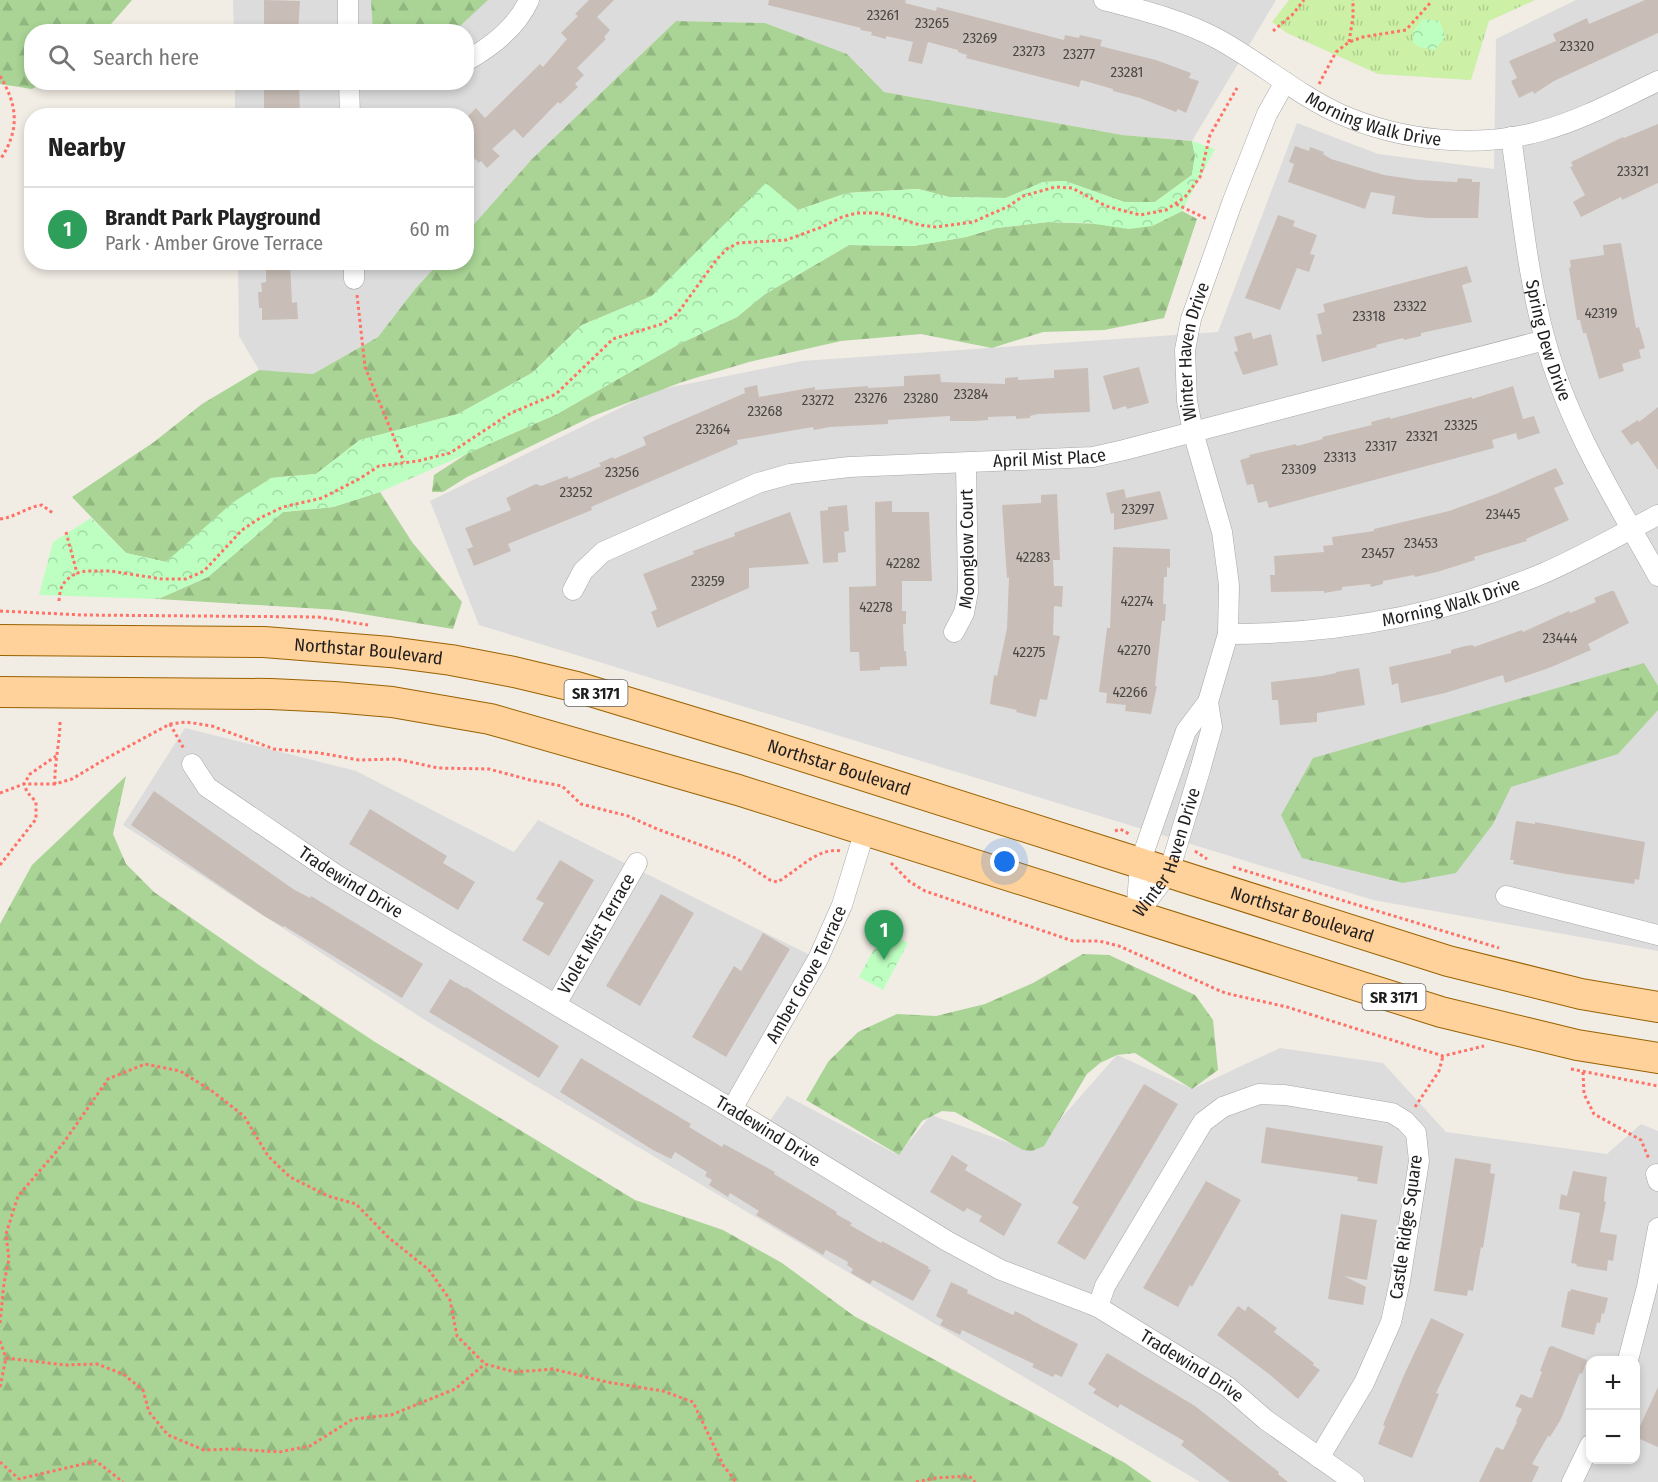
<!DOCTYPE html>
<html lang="en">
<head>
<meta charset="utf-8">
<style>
  :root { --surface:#fff; --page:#f6f6f6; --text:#222; --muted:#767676; --line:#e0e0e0; --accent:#7c3aed }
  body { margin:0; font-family:"Fira Sans Condensed",sans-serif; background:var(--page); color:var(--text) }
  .controls { position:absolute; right:18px; bottom:18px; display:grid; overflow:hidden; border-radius:12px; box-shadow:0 3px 9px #0003 }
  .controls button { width:54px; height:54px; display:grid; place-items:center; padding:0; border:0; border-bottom:2px solid var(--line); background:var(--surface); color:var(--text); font:30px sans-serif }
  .you { position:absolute; left:1005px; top:862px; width:21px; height:21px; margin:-15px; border:4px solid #fff; border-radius:50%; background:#1a73e8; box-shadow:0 0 0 9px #1a73e833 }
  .badge { display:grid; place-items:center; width:39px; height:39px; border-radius:50%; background:var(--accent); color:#fff; font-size:20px; font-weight:700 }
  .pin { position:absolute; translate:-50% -50px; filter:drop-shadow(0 2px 3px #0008) }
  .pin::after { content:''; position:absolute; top:32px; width:21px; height:18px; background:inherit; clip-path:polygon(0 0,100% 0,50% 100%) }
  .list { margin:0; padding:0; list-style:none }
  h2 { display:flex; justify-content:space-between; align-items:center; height:78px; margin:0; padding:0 24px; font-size:26px }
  h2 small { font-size:20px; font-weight:400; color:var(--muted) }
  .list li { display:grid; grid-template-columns:39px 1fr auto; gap:18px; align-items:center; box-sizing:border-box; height:84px; padding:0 24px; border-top:2px solid var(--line) }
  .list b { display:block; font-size:22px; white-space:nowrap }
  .list p { margin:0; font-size:20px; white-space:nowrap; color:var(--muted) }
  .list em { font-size:20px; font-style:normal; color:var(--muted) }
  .icon { flex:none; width:33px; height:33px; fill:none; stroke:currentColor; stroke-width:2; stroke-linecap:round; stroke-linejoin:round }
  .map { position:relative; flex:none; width:1658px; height:1482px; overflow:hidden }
  .search { position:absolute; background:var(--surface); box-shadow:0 3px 9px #0003; left:24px; top:24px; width:450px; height:66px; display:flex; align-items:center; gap:15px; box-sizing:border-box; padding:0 21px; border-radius:24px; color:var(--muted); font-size:22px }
  .panel { position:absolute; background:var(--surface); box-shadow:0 3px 9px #0003; left:24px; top:108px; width:450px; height:162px; border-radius:24px }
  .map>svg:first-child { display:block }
  .residential { fill:#dddcdc; fill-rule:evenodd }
  .grass { fill:url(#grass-tufts) }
  .forest { fill:url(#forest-firs) }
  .park { fill:url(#park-crowns) }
  .building { fill:#c9beb7 }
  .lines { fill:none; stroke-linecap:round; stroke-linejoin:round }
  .street-casing { stroke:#a6a6a6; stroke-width:21 }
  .primary-casing { stroke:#9a6200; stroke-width:32 }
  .path { stroke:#ff7267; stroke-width:3; stroke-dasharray:3 3; stroke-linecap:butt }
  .street { stroke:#fff; stroke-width:20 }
  .primary { stroke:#ffd19b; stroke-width:30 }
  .labels { text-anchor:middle; stroke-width:4.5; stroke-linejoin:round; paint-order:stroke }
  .number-label { font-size:15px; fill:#4a4745 }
  .shield { fill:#fff; stroke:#626262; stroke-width:1.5 }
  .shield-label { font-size:16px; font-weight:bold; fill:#1f1f1f }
  .street-label { font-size:18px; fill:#1f1f1f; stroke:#fff }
</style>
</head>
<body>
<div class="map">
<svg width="1658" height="1482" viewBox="0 0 1658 1482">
  <defs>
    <pattern id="grass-tufts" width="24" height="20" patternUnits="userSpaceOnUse" patternTransform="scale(1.5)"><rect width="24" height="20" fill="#ccf0a5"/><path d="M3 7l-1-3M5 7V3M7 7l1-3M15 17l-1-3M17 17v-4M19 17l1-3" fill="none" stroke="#afcd8e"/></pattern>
    <pattern id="forest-firs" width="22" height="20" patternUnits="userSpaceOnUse" patternTransform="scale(1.5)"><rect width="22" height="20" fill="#a9d495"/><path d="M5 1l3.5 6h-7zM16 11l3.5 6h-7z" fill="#91b680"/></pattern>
    <pattern id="park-crowns" width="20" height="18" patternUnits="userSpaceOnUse" patternTransform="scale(1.5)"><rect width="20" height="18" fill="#bdffc0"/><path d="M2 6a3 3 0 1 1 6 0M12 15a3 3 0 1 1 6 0" fill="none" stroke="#a2daa5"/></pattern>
  </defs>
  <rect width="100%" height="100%" fill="#f1ece4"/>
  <path class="residential" d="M233,0H1276L1192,141L1122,135L884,92L847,54L765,23L676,21L532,159L467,232L466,116L235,115V83L466,82V32L234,31Z
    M1576,0H1658V951L1373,900L479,625L430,501L657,390L802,361L1218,332L1297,123L1378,154L1494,169L1496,39Z
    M238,263H439L415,289L378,337L313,374L259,370L239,336Z
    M185,728L356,771L514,852L538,820L818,959L732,1109L764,1129L787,1096L898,1155L931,1115L1032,1151L1117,1055L1192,1089L1280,1048L1383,1063L1446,1132L1607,1154L1641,1124L1658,1131V1482H1200L425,1020L123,825ZM1590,1360H1636V1460H1590Z"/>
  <path class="grass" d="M1289,0H1535L1489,21L1471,80L1378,74L1287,33L1272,22Z"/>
  <path class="forest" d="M0,0H132L105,31L32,32V82L42,83L32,89L0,84Z
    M371,0H488L460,26L450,31L373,32Z
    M676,21L765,23L847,54L884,92L1122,135L1192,141L1195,156L1192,175L1155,202H1124L1065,181L1043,182L1006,198L949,197L918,189L847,193L798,210L766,184L652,296L582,325L532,373L458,414L360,440L316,474L271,478L166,562L126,553L72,497L154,442L202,404L259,370L313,374L378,337L415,289L439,263L466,262L467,232L532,159Z
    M1182,211L1197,219L1164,318L1104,330L1043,332L992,348L921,334L841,341L749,362L682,382L593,416L467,477L443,492H432L434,475L468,453L557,414L679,344L737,317L765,294L849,245L913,246L966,237L996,228L1048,222L1152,226Z
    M380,492L412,542L462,602L453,629L338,610L158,599L208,577L283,512L333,507Z
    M1644,663L1658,686V710L1618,754L1511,787L1493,824L1456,873L1403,883L1302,858L1281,815L1313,758Z
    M126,776L113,834L126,864L154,892L262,967L375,1042L635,1200L723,1230L782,1263L854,1316L1125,1463L1152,1482H0V924L32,865Z
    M1083,954L1109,955L1195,995L1213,1020L1218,1070L1192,1089L1135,1053L1117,1055L1100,1063L1087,1074L1044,1146L1032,1151L1023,1150L955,1112L942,1111L922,1121L899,1155L806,1100L828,1062L858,1032L897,1014L936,1016L985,1004L1033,983Z"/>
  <path class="park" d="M1423,19L1440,21L1445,37L1435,50L1419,47L1413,42V31Z
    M1192,141L1215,149L1182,211L1152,226L1129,229L1088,223L1048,222L996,228L966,237L913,246L849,245L765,294L737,317L679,344L557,414L380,492L333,507L283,512L208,577L158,599L39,595L53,542L91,518L126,553L166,562L232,503L271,478L316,474L360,440L458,414L532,373L582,325L652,296L766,183L798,210L847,193L918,189L949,197L1006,198L1043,182L1065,181L1124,202H1155L1192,175L1195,156Z
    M884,930L908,943L883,990L859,977Z"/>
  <path class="building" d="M264,0L300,1L298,32H264Z
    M589,0H614L597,17L610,30L604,37L606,39L577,68L584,75L575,84L578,87L560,104L558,102L523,138L514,129L492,149L500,156L487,168L481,161L479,163L466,150V127L472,122L467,117L476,108L485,118L540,64L543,67L567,39L561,33L578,16L575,14Z
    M769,0H906L905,3L936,11L937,7L1064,40L1065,35L1079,38L1080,35L1102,40L1100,46L1156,60L1191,73L1189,78L1199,81L1186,113L1178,109L1176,112L1140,98L1113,91V89L1081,80L1079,87L966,58L967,55L958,52V50L928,42L922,64L908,61L913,42L886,36V39L871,35L872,32L860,30L861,28L768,5Z
    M1645,0H1658V33L1554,81L1534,94L1533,91L1519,98L1511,81L1517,78L1509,61L1556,41L1553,34L1587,18L1589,24Z
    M264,82H299L300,116H264Z
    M1658,124V183L1622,200L1621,197L1581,217L1573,202L1585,195L1570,167L1573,166L1571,162L1623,137L1624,138Z
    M1295,146L1309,151L1310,147L1324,152L1323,154L1331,159L1384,175L1418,180L1457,182L1458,178L1472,179V182H1480L1478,218H1427L1392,214L1395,196L1371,192L1365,209L1288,182L1294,164L1289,162Z
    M1278,215L1295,221L1293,226L1317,235L1310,254L1315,255L1309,272L1297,268L1280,310L1245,298Z
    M1621,243L1636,328L1639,327L1645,348L1639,350L1641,358L1622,364L1624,371L1599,379L1586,333H1583L1580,320H1577L1569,268L1571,267L1570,260L1604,255L1603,245Z
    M266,262H290L292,303L297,302L298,319L262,320V308H259L258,292H262L261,283L266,282Z
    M1467,266L1472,282L1462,285L1472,322L1421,333V336L1404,340L1403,338L1376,345L1377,347L1322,362L1316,335L1322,334L1317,314L1325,312L1323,304Z
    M1251,332L1253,339L1271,334L1278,365L1243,375L1234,352L1238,351L1234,337Z
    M1139,367L1149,403L1127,409L1126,406L1113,410L1103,376Z
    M1088,368L1090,412L1038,414L1030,416V418L1016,419V416L988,417V420L975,421H950V416L888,420V424L830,427L814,430L813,427L737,440L738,444L591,507L592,510L508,544L511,551L474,566L467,549L473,547L465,528L511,510L506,498L536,484L541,486L567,476L569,479L601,466L599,463L613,457L614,459L646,445L643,437L745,393L744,388L757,385L759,397L815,387V390L868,386V388L904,386V376L940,374L941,382L1005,384V378L1018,377V380L1054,378V370Z
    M1513,386L1523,419L1534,416L1540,433L1518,440L1516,433L1492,440L1494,448L1269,508L1267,501L1258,503L1253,484L1247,485L1240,460L1250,457L1249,455L1296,444L1297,446L1323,439L1322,437L1372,425L1371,422L1390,417V419L1472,397V399Z
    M1658,407V470L1638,441L1631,445L1621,431L1638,420L1639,422Z
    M1556,468L1564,484L1554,488L1569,520L1526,539L1527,541L1474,557L1475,560L1437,572L1415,577L1414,575L1383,581V584L1371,587L1370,584L1342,587V590L1324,593V591L1271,592L1270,575H1275L1274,556L1324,552L1323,546L1333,545L1332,537L1374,531V529L1449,511L1496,494Z
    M1124,489L1126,498L1160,491L1168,519L1114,530V513L1111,514L1106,493Z
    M1057,494L1060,560H1053L1054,586H1063L1062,607L1054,606L1053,635L1060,636L1047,700L1040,699L1036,717L1016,712L1017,710L990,704L994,675L997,676L1007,628L1009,577L1007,578L1002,505L1041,503V495Z
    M892,501V512H929L932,581H902V611H906V624H903L904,651H906L907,666L880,667V670L860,671L859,652H850L849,587L876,586L875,502Z
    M847,505L849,531L844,532L846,552L838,553V562L823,563L820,511L828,510V507Z
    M790,512L809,564L749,568V588L657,628L651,612L657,609L643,574L694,554L693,551L735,536L734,533Z
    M1113,547L1170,549V568L1167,567V577H1164L1163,604H1166L1165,621H1162L1155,686H1157L1151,714L1125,711L1126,705L1106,703L1107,693L1099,692L1107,628H1110Z
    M1611,591H1614L1629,623L1588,644L1591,650L1549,668L1505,683L1503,675L1445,693L1401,703L1398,683L1392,685L1389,667L1435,657L1451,653V650L1465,646L1473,645L1474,647L1522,630L1523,632L1569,611L1570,613L1596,602L1594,598Z
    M1359,668L1365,705L1317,713V722L1280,725L1278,700H1272L1271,682L1322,676L1336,673V672Z
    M154,791L293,889L310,898L311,896L423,964L402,998L284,926L283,927L264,916L131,825Z
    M370,809L447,856L443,863L475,882L458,910L349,844Z
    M1516,821L1535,824V822L1645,842L1639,880L1635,879L1634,884L1566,874L1513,864L1514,860H1510Z
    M560,860L594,880L549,956L522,940L544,903L536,899Z
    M661,894L694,913L640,1006L606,986Z
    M763,933L790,949L726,1057L692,1037L734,966L741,971Z
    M450,979L465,988L466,987L559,1046L539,1078L429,1012Z
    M581,1058L691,1124L689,1127L722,1147L724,1144L775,1172L774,1174L837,1212L836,1214L852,1223L850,1225L881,1243L882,1241L929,1267L928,1269L931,1270L913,1301L873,1280L870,1284L851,1273L853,1269L847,1265L848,1262L826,1250L823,1255L756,1215L759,1211L730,1193L728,1197L709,1185L712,1180L705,1176L707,1172L675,1152L671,1159L653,1150L560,1092Z
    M1144,1084L1178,1104L1085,1260L1057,1243L1079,1207L1072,1203Z
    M1266,1127L1383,1146L1377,1184L1357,1181L1358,1177L1261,1163Z
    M952,1155L968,1165L965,1170L1022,1204L1004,1236L979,1221L982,1216L967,1208L964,1212L930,1192Z
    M1455,1158L1491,1164L1490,1173L1495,1174L1483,1248L1481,1247L1473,1291L1468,1290L1467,1296L1434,1291Z
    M1573,1171L1607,1177L1605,1190L1604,1201L1606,1202L1600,1232L1617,1235L1613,1261L1608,1260L1607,1271L1576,1266L1577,1264L1571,1263L1580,1213L1559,1209L1561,1194L1567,1196Z
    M1206,1181L1241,1200L1192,1287L1190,1285L1178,1307L1143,1288Z
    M1341,1214L1377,1220L1367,1280L1344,1276L1366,1287L1363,1305L1328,1299Z
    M951,1282L968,1290L967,1293L1013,1315L1015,1311L1031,1319V1320L1078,1344L1062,1377L1055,1374L1053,1377L1032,1367L1034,1364L962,1330L960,1335L940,1325L943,1320L936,1316Z
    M1571,1289L1608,1298L1604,1314L1602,1313L1600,1323L1597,1322L1594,1335L1561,1327L1568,1291L1570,1292Z
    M1238,1306L1245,1311L1248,1306L1277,1328L1274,1332L1314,1363L1313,1365L1320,1370L1298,1399L1269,1374L1217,1335Z
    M1431,1318L1464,1334L1436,1393L1439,1394L1412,1458L1378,1444L1385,1426L1383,1425L1404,1375Z
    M1552,1346L1587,1360L1582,1374L1580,1373L1561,1419L1550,1437L1548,1436L1532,1464L1539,1467L1532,1482H1479L1496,1447L1503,1450L1517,1422L1516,1421L1522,1409L1515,1406L1521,1394L1530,1398V1397L1532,1398L1542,1372L1540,1371L1549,1347Z
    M1107,1353L1195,1406L1279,1472L1278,1474L1288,1482H1230L1181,1445L1184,1441L1120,1404L1118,1408L1093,1393L1096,1389L1088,1384Z
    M1658,1387V1447L1635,1437Z"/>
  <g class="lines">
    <defs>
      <g id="street">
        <path d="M348,0V32"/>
        <path id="s1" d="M1104,0C1142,10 1182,20 1216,38C1259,61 1296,94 1340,114C1401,141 1477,149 1541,131C1582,120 1620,99 1658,81"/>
        <path d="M466,61C491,47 517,27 529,0"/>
        <path d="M349,82L350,116"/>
        <path id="s2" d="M1511,137C1521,204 1527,274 1545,339C1568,425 1615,499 1658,576"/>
        <path d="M354,262V279"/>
        <path id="s3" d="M573,590L583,571L603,552L758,483L790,474L849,467L1093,457L1124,450L1545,340"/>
        <path id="s4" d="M954,632L964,613L968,592L966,463"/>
        <path id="s5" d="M1228,634C1336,634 1444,615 1544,573C1583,556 1621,534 1658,515"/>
        <path id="s6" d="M192,764L207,787L335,874L732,1109L947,1241L1001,1270L1098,1307L1228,1387L1266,1420L1354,1482"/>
        <path d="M1506,896L1658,935"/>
        <path id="s7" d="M1136,916L1169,872L1200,770L1212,727L1208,702"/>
        <path id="s8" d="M1136,917L1140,863L1186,731L1208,702L1228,634L1229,585L1222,532L1193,432L1187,401L1185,350L1191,319L1232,203L1267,114L1285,82"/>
        <path id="s9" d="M556,1004L637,863"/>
        <path id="s10" d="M732,1109L818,959L842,905L865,830"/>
        <path d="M1656,1174L1658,1181"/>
        <path d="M1098,1307L1105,1286L1203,1122L1223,1107L1259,1094L1285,1095L1392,1113L1405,1121L1416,1133L1419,1161L1400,1281L1391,1322L1364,1383L1319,1458"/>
        <path d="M1628,1360L1647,1287L1658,1228"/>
        <path d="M1572,1482L1590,1445"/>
      </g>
      <g id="primary">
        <path id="s11" d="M0,640L264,642L390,652L451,660L514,672L577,687L752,740L1448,961L1581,994L1658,1007"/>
        <path d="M0,692L271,694L334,697L392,702L490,719L738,790L1441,1012L1577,1045L1658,1058"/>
      </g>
    </defs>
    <use href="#street" class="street-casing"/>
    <use href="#primary" class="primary-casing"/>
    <path class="path" d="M1273,31L1292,15L1304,0
      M1349,42L1353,17V0
      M0,76C18,106 20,130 0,160
      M1319,84L1336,52L1349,42L1363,37L1406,30L1431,2
      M1176,204L1207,219
      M357,295L365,367L404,462
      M0,519C16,517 27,507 42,505L54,514
      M66,532L77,573L86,571H110L162,579H186L204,571L242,530L260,518L283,507L322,498L359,479L379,466L418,461L450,453L511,413L556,394L613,339L662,324L677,314L717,259L727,249L738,243L786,240L822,227L842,217L857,213H878L895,217L920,225L936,227L973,222L1009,206L1023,196L1055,187L1072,188L1106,206L1140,215L1166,210L1185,197L1200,177L1210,135L1237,88
      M59,601C60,585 64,580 77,573
      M0,611L83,615L318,617L368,625
      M60,722C60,743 54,763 55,784L72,779L107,758L170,724L186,722L212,726L274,749L320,753L359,760L397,759L438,768L489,769L530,780L562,786L581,804L628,816L657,829L736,858L770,880L777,882C797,872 816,847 841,851
      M170,724L184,749
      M0,793L24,784H55
      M1115,831L1120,829L1131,835
      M1195,851L1207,859
      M891,863L910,882L925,891L1073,941H1099L1119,946L1225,993L1287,1007L1443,1056L1484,1046
      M0,865L36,819V802L27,792L24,784L30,774L56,756
      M1233,867L1499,948
      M1571,1069L1658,1086
      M1583,1072L1584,1094L1594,1114L1641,1140L1649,1159
      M1415,1107L1439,1071L1443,1056
      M0,1323L4,1283L9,1259L6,1234L18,1196L62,1145L108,1079L145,1064L180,1071L212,1091L244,1116L268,1156L290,1177L328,1196L356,1204L388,1237L429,1270L450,1300L457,1336L485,1364L515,1372L553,1369L607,1382L663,1391L693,1402L723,1465L736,1482
      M0,1341L6,1358L65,1365L97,1364L123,1374L143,1390L149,1412L168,1435L204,1450L234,1449L279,1452L310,1446L353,1419L391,1415L455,1389L485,1364
      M0,1387L6,1358
      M0,1462L19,1479L96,1461L123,1482
      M916,1482L935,1478L969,1476L975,1482"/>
    <use href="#street" class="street"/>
    <use href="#primary" class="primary"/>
  </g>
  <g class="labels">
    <g class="number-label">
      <text x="883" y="20">23261</text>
      <text x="932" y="28">23265</text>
      <text x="980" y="43">23269</text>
      <text x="1577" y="51">23320</text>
      <text x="1029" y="56">23273</text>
      <text x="1079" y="59">23277</text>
      <text x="1127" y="77">23281</text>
      <text x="1633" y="176">23321</text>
      <text x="1410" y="311">23322</text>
      <text x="1601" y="318">42319</text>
      <text x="1369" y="321">23318</text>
      <text x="971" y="399">23284</text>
      <text x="871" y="403">23276</text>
      <text x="921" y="403">23280</text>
      <text x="818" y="405">23272</text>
      <text x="765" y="416">23268</text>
      <text x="1461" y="430">23325</text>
      <text x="713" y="434">23264</text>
      <text x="1422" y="441">23321</text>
      <text x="1381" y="451">23317</text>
      <text x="1340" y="462">23313</text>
      <text x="1299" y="474">23309</text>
      <text x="622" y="477">23256</text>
      <text x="576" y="497">23252</text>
      <text x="1138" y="514">23297</text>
      <text x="1503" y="519">23445</text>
      <text x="1421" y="548">23453</text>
      <text x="1378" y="558">23457</text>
      <text x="1033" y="562">42283</text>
      <text x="903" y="568">42282</text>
      <text x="708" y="586">23259</text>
      <text x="1137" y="606">42274</text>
      <text x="876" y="612">42278</text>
      <text x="1560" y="643">23444</text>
      <text x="1134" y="655">42270</text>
      <text x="1029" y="657">42275</text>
      <text x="1130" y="697">42266</text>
    </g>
    <g class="shield">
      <rect x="564.5" y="680" width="63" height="26" rx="4.5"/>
      <rect x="1362.5" y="984" width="63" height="26" rx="4.5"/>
    </g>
    <g class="shield-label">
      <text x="596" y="699">SR 3171</text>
      <text x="1394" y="1003">SR 3171</text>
    </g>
    <g class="street-label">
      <text dy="6" stroke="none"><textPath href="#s1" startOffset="298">Morning Walk Drive</textPath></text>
      <text dy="6" stroke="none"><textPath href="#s2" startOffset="207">Spring Dew Drive</textPath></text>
      <text dy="6" stroke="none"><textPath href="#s8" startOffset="590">Winter Haven Drive</textPath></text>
      <text dy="6" stroke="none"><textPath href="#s3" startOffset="512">April Mist Place</textPath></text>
      <text dy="6" stroke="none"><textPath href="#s4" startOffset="86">Moonglow Court</textPath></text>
      <text dy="6" stroke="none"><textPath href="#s5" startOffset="226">Morning Walk Drive</textPath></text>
      <text dy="6" stroke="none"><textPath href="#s11" startOffset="369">Northstar Boulevard</textPath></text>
      <text dy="6" stroke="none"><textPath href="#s11" startOffset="855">Northstar Boulevard</textPath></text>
      <text dy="6" stroke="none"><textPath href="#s7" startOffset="72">Winter Haven Drive</textPath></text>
      <text dy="6" stroke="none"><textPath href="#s6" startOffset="200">Tradewind Drive</textPath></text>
      <text dy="6" stroke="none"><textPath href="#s11" startOffset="1341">Northstar Boulevard</textPath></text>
      <text dy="6" stroke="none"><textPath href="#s9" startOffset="81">Violet Mist Terrace</textPath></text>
      <text dy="6" stroke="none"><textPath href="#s10" startOffset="154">Amber Grove Terrace</textPath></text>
      <text dy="6" stroke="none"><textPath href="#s6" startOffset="686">Tradewind Drive</textPath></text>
      <text transform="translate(1406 1227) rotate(-82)" y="6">Castle Ridge Square</text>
      <text dy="6" stroke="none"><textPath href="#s6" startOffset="1172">Tradewind Drive</textPath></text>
    </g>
  </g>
</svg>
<div class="controls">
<button>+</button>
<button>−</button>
</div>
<div class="you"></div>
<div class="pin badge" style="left:884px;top:960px;background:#2e9e5b">1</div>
<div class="search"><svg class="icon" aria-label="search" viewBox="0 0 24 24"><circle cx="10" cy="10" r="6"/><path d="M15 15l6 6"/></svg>Search here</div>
<section class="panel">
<h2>Nearby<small></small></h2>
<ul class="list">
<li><span class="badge" style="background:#2e9e5b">1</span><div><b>Brandt Park Playground</b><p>Park · Amber Grove Terrace</p></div><em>60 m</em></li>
</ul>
</section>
</div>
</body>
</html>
